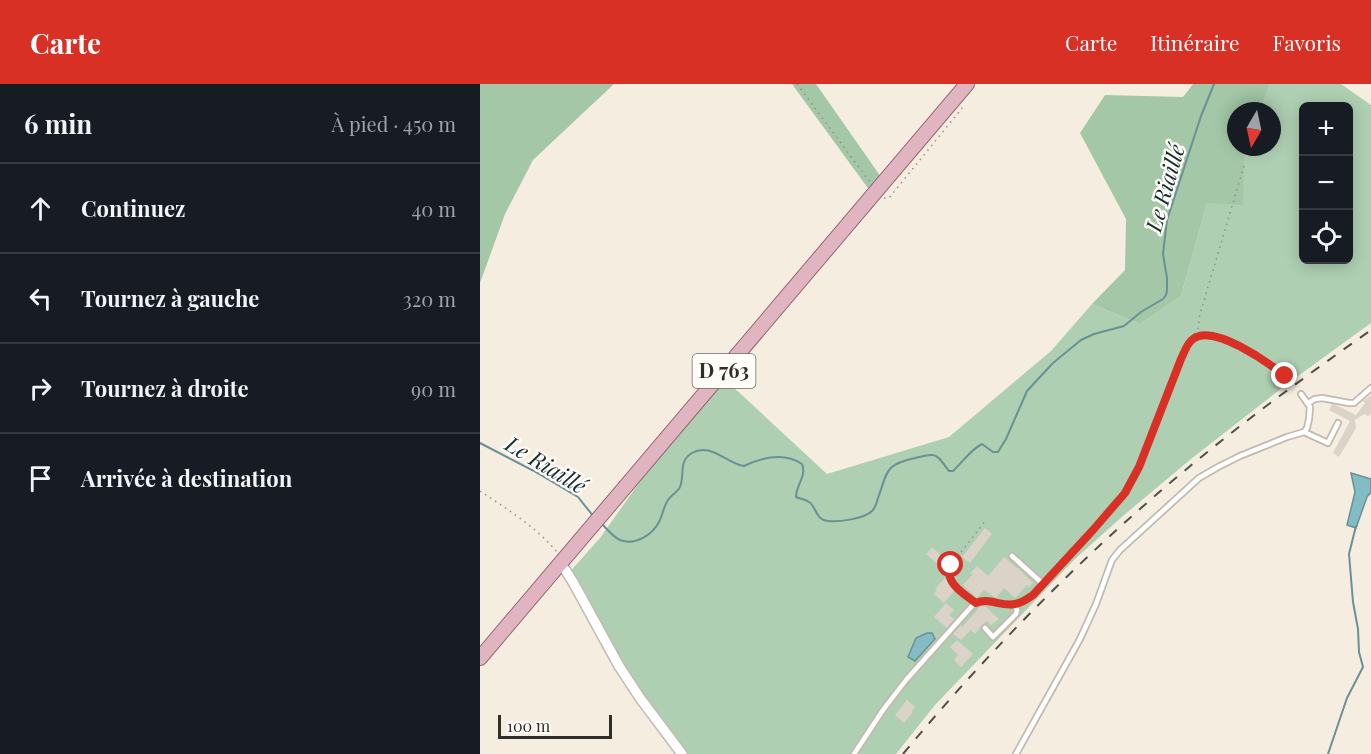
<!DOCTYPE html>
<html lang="fr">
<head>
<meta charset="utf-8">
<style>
  :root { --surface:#171b24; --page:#242831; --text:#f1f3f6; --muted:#9ea1a6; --line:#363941; --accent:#d93025 }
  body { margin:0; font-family:"Playfair Display",serif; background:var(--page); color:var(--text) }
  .controls { position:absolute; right:18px; top:18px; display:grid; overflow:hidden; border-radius:9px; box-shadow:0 3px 15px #0003 }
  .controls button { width:54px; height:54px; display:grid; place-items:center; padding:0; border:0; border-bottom:2px solid var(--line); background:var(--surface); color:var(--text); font:30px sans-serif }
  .compass { position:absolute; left:747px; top:18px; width:54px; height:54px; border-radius:50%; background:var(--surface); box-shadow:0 3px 15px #0003; rotate:189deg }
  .scale { position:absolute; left:18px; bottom:15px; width:114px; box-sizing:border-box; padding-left:6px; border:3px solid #312e2a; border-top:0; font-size:16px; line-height:21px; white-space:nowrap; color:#312e2a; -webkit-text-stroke:4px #fffbf6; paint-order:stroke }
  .stop { position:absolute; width:18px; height:18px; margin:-14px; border:4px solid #d93025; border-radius:50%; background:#fff }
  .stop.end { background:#d93025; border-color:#fff; box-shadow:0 2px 6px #0008 }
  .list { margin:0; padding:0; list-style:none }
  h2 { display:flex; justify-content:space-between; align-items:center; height:78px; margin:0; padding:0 24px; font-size:26px }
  h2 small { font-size:20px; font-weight:400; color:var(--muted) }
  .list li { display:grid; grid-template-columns:39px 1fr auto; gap:18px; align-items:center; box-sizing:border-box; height:90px; padding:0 24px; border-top:2px solid var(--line) }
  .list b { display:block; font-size:22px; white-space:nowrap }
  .list em { font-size:20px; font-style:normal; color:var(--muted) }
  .icon { flex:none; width:33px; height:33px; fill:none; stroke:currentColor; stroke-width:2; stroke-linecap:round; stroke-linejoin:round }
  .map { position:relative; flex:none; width:891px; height:670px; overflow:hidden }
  header { display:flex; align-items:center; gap:36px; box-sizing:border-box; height:84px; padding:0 30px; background:var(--accent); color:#fff }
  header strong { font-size:28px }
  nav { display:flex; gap:33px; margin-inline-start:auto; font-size:21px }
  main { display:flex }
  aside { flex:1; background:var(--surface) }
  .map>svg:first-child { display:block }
  .green { fill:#aecfb2; fill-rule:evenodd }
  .forest { fill:#a3c7a7 }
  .water { fill:#83bcc4; stroke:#6a9196; stroke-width:1.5 }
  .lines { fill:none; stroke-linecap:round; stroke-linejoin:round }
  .stream { stroke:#6a9196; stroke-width:2 }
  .building { fill:#dbd3c8 }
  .lane-casing { stroke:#c3baaf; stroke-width:8 }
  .street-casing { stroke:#c3baaf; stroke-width:12 }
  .primary-casing { stroke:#956672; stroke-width:16 }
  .path { stroke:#979189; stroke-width:1.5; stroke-dasharray:1.5 4.5; stroke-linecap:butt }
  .lane { stroke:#fff; stroke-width:4.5 }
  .street { stroke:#fff; stroke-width:9 }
  .primary { stroke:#e0b5c1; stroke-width:14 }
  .rail { stroke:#514d48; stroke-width:2; stroke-dasharray:10 10; stroke-linecap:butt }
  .route { stroke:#d93025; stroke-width:8 }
  .labels { text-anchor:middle; stroke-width:5; stroke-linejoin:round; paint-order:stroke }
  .shield { fill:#fffbf6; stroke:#6f6c67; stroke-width:1.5 }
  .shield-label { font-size:20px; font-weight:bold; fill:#312e2a }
  .water-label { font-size:22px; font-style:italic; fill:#123034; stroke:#fffbf6 }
</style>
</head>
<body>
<header>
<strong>Carte</strong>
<nav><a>Carte</a><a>Itinéraire</a><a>Favoris</a></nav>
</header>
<main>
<aside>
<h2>6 min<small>À pied · 450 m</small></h2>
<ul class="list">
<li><svg class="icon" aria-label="ahead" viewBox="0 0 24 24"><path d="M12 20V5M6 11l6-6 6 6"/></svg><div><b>Continuez</b></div><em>40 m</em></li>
<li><svg class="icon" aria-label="left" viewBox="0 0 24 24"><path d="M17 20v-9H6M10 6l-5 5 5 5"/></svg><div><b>Tournez à gauche</b></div><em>320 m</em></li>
<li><svg class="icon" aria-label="right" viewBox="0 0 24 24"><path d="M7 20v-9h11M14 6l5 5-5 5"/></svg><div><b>Tournez à droite</b></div><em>90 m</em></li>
<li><svg class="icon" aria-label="arrive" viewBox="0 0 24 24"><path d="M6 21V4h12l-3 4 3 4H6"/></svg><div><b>Arrivée à destination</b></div></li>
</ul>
</aside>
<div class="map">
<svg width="891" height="670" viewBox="0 0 891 670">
  <rect width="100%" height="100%" fill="#f6ede1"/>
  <path class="green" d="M790,0H861L891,21V239L807,300L711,375L644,431L595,475L455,621L416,670H207L152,602L86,492L120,454L237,288L347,390L469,353L571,267L612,220L660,240L701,212L727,119L764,68L766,63H792V27H780ZM824,22H868V176H824Z"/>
  <path class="forest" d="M0,0H134L53,76L25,130L0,199Z
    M312,0H336L401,93L390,107Z
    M713,0H790L780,27H756V63H766L764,68L763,121L727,119L701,212L660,240L612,220L645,186L646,135L600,49L625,11L703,13Z"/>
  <path class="water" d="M871,389L891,395V408L887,413L876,444L867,441L875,408Z
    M447,549H452L455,555L435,577L428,573L436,554Z"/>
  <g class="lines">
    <path class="stream" d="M0,359L54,387L98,413L114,433
      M122,440C127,445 133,453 140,456C155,462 172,451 179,438C183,431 183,423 188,416C191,411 198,408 200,403C205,391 198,377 212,369C231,358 247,380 264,382C283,373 304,368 322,380C327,392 316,401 316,413C320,415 325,415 329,418C337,423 335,436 348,437C359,438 384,435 392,427C395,424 397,418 398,414C408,387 404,381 435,374C458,368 456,370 469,387H473C483,378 490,366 502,360L513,368H518L526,355L547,307L573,279L601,256L614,250L644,242L661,228L683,215L686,211L687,206V194L683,170L687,136L721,32L734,0
      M848,670L867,614L883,583L879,568L878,545L873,518L869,470L876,442"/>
  </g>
  <path class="building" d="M891,311V330L888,332L884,330L875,336L876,344L859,373L853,369L870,337L849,326L852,320L858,322L876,331L885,319L883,317Z
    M505,444L512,450L490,479L482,473Z
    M452,463L469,479L463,485L446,470Z
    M524,473L537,484H538L553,499L549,503L547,501L535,514L524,504L516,514L504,506L497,514L483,501L493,490L490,489L497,482L508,492Z
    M465,494L477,504L464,519L454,510L457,506L455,505Z
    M466,519L474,526L469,531L474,535L467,544L454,533Z
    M505,522L519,535L511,541L507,537L502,541L495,550L491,546L481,556L473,550L481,541L482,543L500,523Z
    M477,556L493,570L481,583L474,576L478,571L470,563Z
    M427,616L435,623L432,627L433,628L424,639L415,631Z"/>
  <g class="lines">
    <defs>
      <path id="lane" d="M828,319L835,315L842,314L869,319H874L891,304
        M824,348L848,359L858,339
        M532,472L563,500
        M505,544L513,553L536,530L537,526L534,521
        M374,670L403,626L426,596L492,522C506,511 519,524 535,520C542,519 547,515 553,511L613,446L645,409L659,383L701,275C704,269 707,259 713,255C732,239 795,282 809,297
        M536,670L600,555L616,520L632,476L640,466L719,394L738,383L760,372L807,353L824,348L827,344L829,335L830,323L821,310"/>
      <path id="street" d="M80,480L86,487L93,498L139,582L160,614L202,670"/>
      <path id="primary" d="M0,574L487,0"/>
    </defs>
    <use href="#lane" class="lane-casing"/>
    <use href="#street" class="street-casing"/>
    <use href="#primary" class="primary-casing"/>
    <path class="path" d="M317,0L390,98
      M404,114H409L483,23
      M718,245L720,230L764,82
      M0,407C27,425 56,443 77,468
      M491,515C480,506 463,497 471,481L506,436"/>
    <use href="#lane" class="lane"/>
    <use href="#street" class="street"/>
    <use href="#primary" class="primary"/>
    <path class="rail" d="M423,670C512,563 612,462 720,374C775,329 833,287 891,246"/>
  </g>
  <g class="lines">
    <path class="route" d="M471,481C463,498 484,510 496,519C508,513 522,523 535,520C542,519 547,515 553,511L613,446L645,409L659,383L701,275C704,269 707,259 713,255C733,239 789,279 805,292"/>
  </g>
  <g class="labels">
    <rect class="shield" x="212.5" y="270" width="63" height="34" rx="4.5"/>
    <g class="shield-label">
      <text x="244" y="294">D 763</text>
    </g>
    <g class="water-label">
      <text transform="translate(685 104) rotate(-74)" y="8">Le Riaillé</text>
      <text transform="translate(66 381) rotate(31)" y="8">Le Riaillé</text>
    </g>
  </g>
</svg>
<div class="controls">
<button>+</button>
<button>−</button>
<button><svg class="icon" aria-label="locate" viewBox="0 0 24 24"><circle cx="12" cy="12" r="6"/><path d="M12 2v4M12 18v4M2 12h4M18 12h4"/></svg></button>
</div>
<svg class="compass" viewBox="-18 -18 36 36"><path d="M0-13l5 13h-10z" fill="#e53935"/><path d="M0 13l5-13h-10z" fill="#9ea1a6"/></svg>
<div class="scale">100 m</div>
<div class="stop" style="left:471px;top:481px"></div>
<div class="stop end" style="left:805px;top:292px"></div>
</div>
</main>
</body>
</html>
